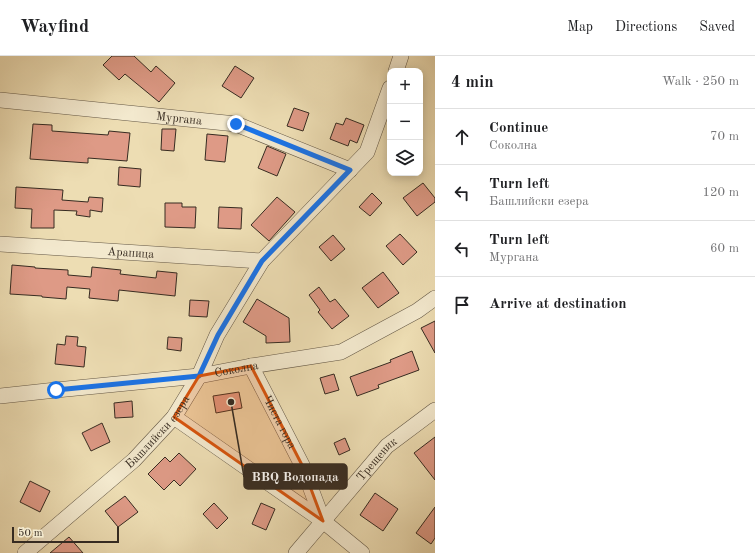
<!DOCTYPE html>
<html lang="en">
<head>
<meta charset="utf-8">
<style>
  :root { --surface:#fff; --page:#f6f6f6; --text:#202124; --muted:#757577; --line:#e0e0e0 }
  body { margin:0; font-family:"Old Standard TT",serif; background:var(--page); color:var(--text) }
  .controls { position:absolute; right:12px; top:12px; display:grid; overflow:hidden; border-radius:8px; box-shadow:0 2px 10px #0003 }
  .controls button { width:36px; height:36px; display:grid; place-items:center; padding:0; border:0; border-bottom:1px solid var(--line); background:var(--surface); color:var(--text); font:20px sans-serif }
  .scale { position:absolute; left:12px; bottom:10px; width:107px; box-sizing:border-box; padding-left:4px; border:2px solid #362b21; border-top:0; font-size:11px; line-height:14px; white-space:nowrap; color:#362b21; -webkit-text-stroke:3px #f3e9ce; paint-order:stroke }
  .stop { position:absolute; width:12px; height:12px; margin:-9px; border:3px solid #1a73e8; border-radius:50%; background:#fff }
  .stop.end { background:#1a73e8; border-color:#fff; box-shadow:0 1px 4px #0008 }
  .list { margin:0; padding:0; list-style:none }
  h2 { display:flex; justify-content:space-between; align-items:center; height:52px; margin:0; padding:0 16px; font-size:17px }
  h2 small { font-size:13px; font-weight:400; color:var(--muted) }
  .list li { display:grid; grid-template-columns:26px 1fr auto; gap:12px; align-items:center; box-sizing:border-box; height:56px; padding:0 16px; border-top:1px solid var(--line) }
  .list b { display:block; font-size:15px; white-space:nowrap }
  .list p { margin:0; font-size:13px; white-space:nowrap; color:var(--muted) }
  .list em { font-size:13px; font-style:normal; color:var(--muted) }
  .icon { flex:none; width:22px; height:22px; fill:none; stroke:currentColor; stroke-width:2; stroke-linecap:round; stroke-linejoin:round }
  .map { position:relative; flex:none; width:435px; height:497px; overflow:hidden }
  header { display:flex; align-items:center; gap:24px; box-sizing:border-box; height:56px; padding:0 20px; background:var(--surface); border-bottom:1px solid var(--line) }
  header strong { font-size:19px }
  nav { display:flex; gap:22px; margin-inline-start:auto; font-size:14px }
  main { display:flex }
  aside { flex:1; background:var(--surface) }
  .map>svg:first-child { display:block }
  .building { fill:#de9a86; stroke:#362b21 }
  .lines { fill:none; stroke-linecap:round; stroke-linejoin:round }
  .minor-casing { stroke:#645846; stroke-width:16 }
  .minor { stroke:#f3e9ce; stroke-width:15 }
  .route { stroke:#1a73e8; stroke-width:5 }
  .marked { fill:#d6540e; fill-opacity:0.2; stroke:#d6540e; stroke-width:3; stroke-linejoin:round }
  .labels { text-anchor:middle; stroke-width:3.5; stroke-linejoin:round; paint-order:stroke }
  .street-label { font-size:12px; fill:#362b21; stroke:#f3e9ce }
  .leader { fill:none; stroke:#362b21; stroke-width:1.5 }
  .callout-dot { fill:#362b21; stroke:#f3e9ce; stroke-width:1.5 }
  .callout { fill:#362b21; stroke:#362b21; stroke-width:1.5 }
  .callout-label { font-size:13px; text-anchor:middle; font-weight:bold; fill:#fff }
</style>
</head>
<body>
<header>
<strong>Wayfind</strong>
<nav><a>Map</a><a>Directions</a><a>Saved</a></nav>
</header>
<main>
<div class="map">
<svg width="435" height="497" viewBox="0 0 435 497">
  <rect width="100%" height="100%" fill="#edddb3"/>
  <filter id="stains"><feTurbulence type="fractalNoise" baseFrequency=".005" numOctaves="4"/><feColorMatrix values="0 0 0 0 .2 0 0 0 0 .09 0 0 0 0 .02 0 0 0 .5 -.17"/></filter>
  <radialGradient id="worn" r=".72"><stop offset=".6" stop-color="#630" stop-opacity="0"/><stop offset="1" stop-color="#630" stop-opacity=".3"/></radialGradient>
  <path class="building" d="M112,0H134L151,16L156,10L175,27L159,46L125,18L119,24L103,9Z
    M235,10L254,22L241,42L222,30Z
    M294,52L309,57L303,75L287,70Z
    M346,62L364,69L357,87L350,84L348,90L330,83L336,67L343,69Z
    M33,68L52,69V75L108,79L109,75L130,77L127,105L88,102V107L30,103Z
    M162,73H176L174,95L161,94Z
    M207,78L228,80L225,106L205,104Z
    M267,90L286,98L277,120L258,112Z
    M119,111L141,113L140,131L118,129Z
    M423,127L435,142V146L417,160L403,142Z
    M16,131L63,134L62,144L88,146L89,141L103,142L102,156L90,154V161L76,159L77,155L54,154V172H31L32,153L15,152Z
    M372,137L382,147L370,160L359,151Z
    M277,141L295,156L269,185L251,169Z
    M165,147H182V151H196L195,172L165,171Z
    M219,151L242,152L241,173L218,172Z
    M400,178L417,196L403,209L386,190Z
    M333,179L345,193L331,205L319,191Z
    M12,209L35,211V212L68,214V219L91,221L92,211L121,214L120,218L156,222L157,215L177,217L175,240L119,234L118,245L89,242L90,233L67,231L66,243L42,241V240L10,238Z
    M383,216L399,237L378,252L362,232Z
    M319,231L330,246L335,243L349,260L332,273L318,256L320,254L309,239Z
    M257,243L289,262L290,286L266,287V280L243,266Z
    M190,244L209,245L207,261L189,260Z
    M435,265V297L421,272Z
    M66,280L78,281L77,290L86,291L84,311L55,308L57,288L65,289Z
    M168,281L182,282L181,295L167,293Z
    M412,295L419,314L378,329L379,332L357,340L350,321L391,306L390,304Z
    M334,318L339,334L325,338L320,322Z
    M239,336L242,352L216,357L213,340Z
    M132,345L133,361L115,362L114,347Z
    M102,367L110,386L91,395L82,377Z
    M435,381V424L414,397Z
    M345,382L350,394L339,399L334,387Z
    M179,397L196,413L180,430L174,424L164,434L148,418L165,401L170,406Z
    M30,425L50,435L40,456L20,446Z
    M375,437L398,453L383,475L360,459Z
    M125,440L138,456L118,471L105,455Z
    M214,447L228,462L217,473L203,458Z
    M261,447L275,453L266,474L252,468Z
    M435,451V482L431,488L416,477Z
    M69,481L83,497H50Z"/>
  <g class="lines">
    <defs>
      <g id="minor">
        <path d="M396,15L401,0"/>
        <path id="s1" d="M0,44L236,68L350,114"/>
        <path id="s2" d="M0,188L262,205"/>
        <path id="s3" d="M251,310L302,409L323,465L362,497"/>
        <path id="s4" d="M0,340L56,334L199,320L251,310L341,296L417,255L435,242"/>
        <path d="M174,361L323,465"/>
        <path id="s5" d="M25,497L134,404L174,361L199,320L217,279L262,205L367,96L390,32"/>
        <path id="s6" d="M296,497L387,390L435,354"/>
      </g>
    </defs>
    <use href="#minor" class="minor-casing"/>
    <use href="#minor" class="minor"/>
  </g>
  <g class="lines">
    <path class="route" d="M56,334L199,320L218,279L262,205L350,114L236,68"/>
  </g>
  <path class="marked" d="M251,310L302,409L323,465L174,361L199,320Z"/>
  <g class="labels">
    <g class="street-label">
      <text dy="4" stroke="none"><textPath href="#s1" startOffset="180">Мургана</textPath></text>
      <text dy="4" stroke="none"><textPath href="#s2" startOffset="131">Арапица</textPath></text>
      <text dy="4" stroke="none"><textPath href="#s4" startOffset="238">Соколна</textPath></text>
      <text dy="4" stroke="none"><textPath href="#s3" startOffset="63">Чиста гора</textPath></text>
      <text dy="4" stroke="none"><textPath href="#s5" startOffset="180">Башлийски езера</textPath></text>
      <text dy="4" stroke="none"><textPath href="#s6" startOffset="124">Трещеник</textPath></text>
    </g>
  </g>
  <path class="leader" d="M231 346L244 421"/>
  <circle class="callout-dot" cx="231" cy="346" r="4"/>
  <rect class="callout" x="244" y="408" width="103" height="25" rx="4"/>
  <g class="callout-label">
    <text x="295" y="425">BBQ Водопада</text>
  </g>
  <rect width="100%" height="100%" filter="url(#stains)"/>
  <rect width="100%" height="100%" fill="url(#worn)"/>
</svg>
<div class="controls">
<button>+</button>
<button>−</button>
<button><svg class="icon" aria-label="layers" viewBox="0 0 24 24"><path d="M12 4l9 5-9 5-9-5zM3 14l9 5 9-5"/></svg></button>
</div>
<div class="scale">50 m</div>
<div class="stop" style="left:56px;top:334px"></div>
<div class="stop end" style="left:236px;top:68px"></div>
</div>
<aside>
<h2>4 min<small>Walk · 250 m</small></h2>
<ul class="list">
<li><svg class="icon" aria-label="ahead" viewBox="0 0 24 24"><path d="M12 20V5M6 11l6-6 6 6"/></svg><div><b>Continue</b><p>Соколна</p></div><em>70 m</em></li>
<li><svg class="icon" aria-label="left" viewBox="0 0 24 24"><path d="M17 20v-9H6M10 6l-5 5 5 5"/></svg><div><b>Turn left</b><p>Башлийски езера</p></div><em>120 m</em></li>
<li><svg class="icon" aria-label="left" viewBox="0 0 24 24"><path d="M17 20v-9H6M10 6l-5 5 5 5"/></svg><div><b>Turn left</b><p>Мургана</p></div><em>60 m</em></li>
<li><svg class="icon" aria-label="arrive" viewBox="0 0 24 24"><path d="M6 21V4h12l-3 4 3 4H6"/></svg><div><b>Arrive at destination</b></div></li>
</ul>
</aside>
</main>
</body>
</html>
